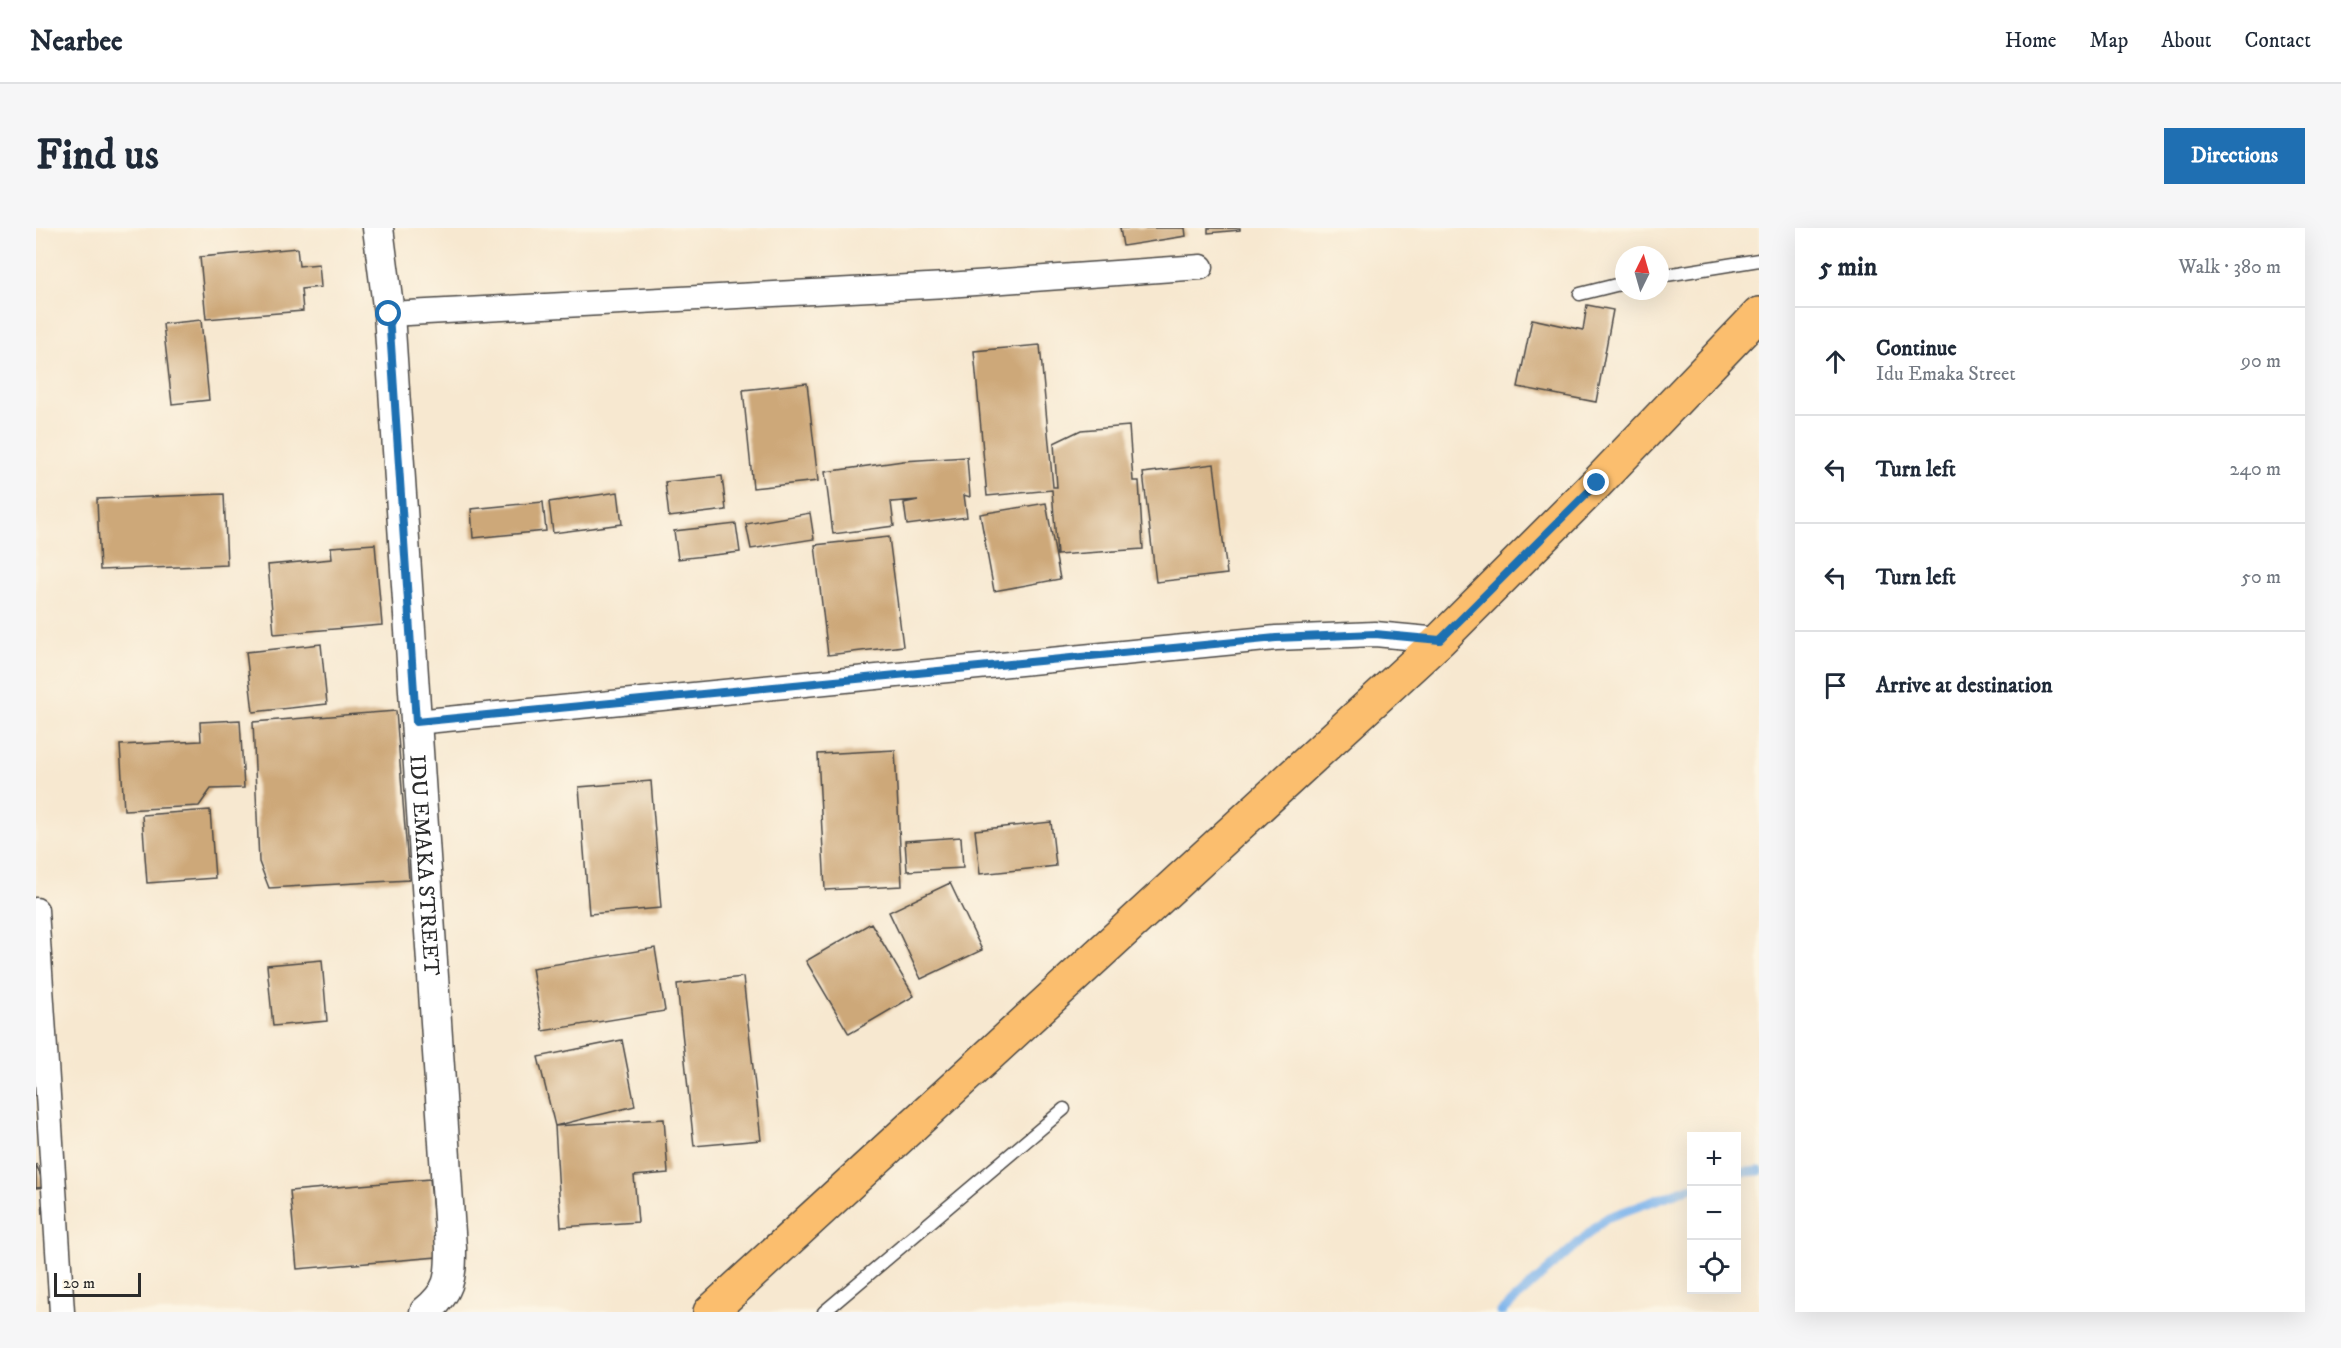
<!DOCTYPE html>
<html lang="en">
<head>
<meta charset="utf-8">
<style>
  :root { --surface:#fff; --page:#f6f6f7; --text:#1f2937; --muted:#747a83; --line:#e0e1e3; --accent:#1f6fb2 }
  body { margin:0; font-family:"IM FELL DW Pica",serif; background:var(--page); color:var(--text) }
  .controls { position:absolute; right:18px; bottom:18px; display:grid; overflow:hidden; border-radius:0px; box-shadow:0 6px 24px #0002 }
  .controls button { width:54px; height:54px; display:grid; place-items:center; padding:0; border:0; border-bottom:2px solid var(--line); background:var(--surface); color:var(--text); font:30px sans-serif }
  .compass { position:absolute; left:1579px; top:18px; width:54px; height:54px; border-radius:50%; background:var(--surface); box-shadow:0 6px 24px #0002; rotate:5deg }
  .scale { position:absolute; left:18px; bottom:15px; width:87px; box-sizing:border-box; padding-left:6px; border:3px solid #2b2b2b; border-top:0; font-size:16px; line-height:21px; white-space:nowrap; color:#2b2b2b; -webkit-text-stroke:4px #fcf5e5; paint-order:stroke }
  .stop { position:absolute; width:18px; height:18px; margin:-14px; border:4px solid #1f6fb2; border-radius:50%; background:#fff }
  .stop.end { background:#1f6fb2; border-color:#fff; box-shadow:0 2px 6px #0008 }
  .list { margin:0; padding:0; list-style:none }
  h2 { display:flex; justify-content:space-between; align-items:center; height:78px; margin:0; padding:0 24px; font-size:26px }
  h2 small { font-size:20px; font-weight:400; color:var(--muted) }
  .list li { display:grid; grid-template-columns:39px 1fr auto; gap:18px; align-items:center; box-sizing:border-box; height:108px; padding:0 24px; border-top:2px solid var(--line) }
  .list b { display:block; font-size:22px; white-space:nowrap }
  .list p { margin:0; font-size:20px; white-space:nowrap; color:var(--muted) }
  .list em { font-size:20px; font-style:normal; color:var(--muted) }
  .icon { flex:none; width:33px; height:33px; fill:none; stroke:currentColor; stroke-width:2; stroke-linecap:round; stroke-linejoin:round }
  .map { position:relative; flex:none; width:1723px; height:1084px; overflow:hidden; border-radius:0px }
  header { display:flex; align-items:center; gap:36px; box-sizing:border-box; height:84px; padding:0 30px; background:var(--surface); border-bottom:2px solid var(--line) }
  header strong { font-size:28px }
  nav { display:flex; gap:33px; margin-inline-start:auto; font-size:21px }
  .intro { display:flex; align-items:center; justify-content:space-between; box-sizing:border-box; height:144px; padding:0 36px }
  h1 { margin:0; font-size:42px }
  .button { padding:15px 27px; border-radius:0px; background:var(--accent); color:#fff; font-size:21px; font-weight:700 }
  main { display:flex; gap:36px; padding:0 36px }
  aside { flex:1; background:var(--surface); border-radius:0px; box-shadow:0 6px 24px #0002 }
  .map>svg:first-child { display:block }
  .lines { fill:none; stroke-linecap:round; stroke-linejoin:round }
  .stream { stroke:#7db4ec; stroke-width:9 }
  .building { fill:#cda879 }
  .service-casing { stroke:#4a4744; stroke-width:15 }
  .minor-casing { stroke:#4a4744; stroke-width:27 }
  .tertiary-casing { stroke:#4a4744; stroke-width:33 }
  .primary-casing { stroke:#4a4744; stroke-width:36 }
  .service { stroke:#fff; stroke-width:12 }
  .minor { stroke:#fff; stroke-width:24 }
  .tertiary { stroke:#fff; stroke-width:30 }
  .primary { stroke:#fbbe6e; stroke-width:33 }
  .route { stroke:#1f6fb2; stroke-width:8 }
  .labels { text-anchor:middle; stroke-width:5; stroke-linejoin:round; paint-order:stroke }
  .street-label { font-size:22px; fill:#2b2b2b; stroke:#fcf5e5 }
</style>
</head>
<body>
<header>
<strong>Nearbee</strong>
<nav><a>Home</a><a>Map</a><a>About</a><a>Contact</a></nav>
</header>
<div class="intro"><h1>Find us</h1><a class="button">Directions</a></div>
<main>
<div class="map">
<svg width="1723" height="1084" viewBox="0 0 1723 1084">
  <rect width="100%" height="100%" fill="#fcf5e5"/>
  <filter id="ink" filterUnits="userSpaceOnUse"><feTurbulence type="fractalNoise" baseFrequency=".0167" numOctaves="2"/><feDisplacementMap in="SourceGraphic" scale="12" xChannelSelector="R" yChannelSelector="G"/><feConvolveMatrix kernelMatrix="1 2 1 2 8 2 1 2 1" color-interpolation-filters="sRGB"/></filter>
  <filter id="wash" filterUnits="userSpaceOnUse"><feTurbulence type="fractalNoise" baseFrequency=".008" numOctaves="4" result="noise"/><feDisplacementMap in="SourceGraphic" scale="24" xChannelSelector="R" yChannelSelector="G"/><feGaussianBlur stdDeviation="1.35" result="paint"/><feColorMatrix in="noise" values="0 0 0 0 0 0 0 0 0 0 0 0 0 0 0 0 0 1.4 0 .05"/><feComposite in="paint" operator="in"/></filter>
  <g filter="url(#wash)">
    <rect width="100%" height="100%" fill="#f7e8d0"/>
    <g class="lines">
      <path class="stream" d="M1700,945L1723,943
        M1465,1084L1570,990L1656,959"/>
    </g>
    <g id="blocks">
      <path class="building" d="M1084,0H1149L1150,8L1087,18Z
        M1172,0H1204V2L1172,5Z
        M261,20L263,38L283,36L285,59L265,61L267,83L170,91L164,29Z
        M1551,77L1577,82L1560,174L1482,159L1496,91L1547,102Z
        M165,92L173,172L136,176L127,96Z
        M1004,117L1017,259H1021L1018,215L1045,202L1093,198L1097,253H1103L1107,321L1021,327L1016,262L951,268L938,123Z
        M771,155L782,253L717,260L707,162Z
        M931,229L934,269L928,267L931,289L871,297L868,275L882,272L855,274L858,298L797,306L789,244L867,233Z
        M1178,236L1191,346L1120,354L1107,245Z
        M686,248L690,282L633,289L629,254Z
        M582,264L586,296L517,305L513,274Z
        M188,266L191,337L64,342L61,271Z
        M507,274L510,303L437,310L435,281Z
        M1010,275L1024,351L958,363L944,286Z
        M774,285L778,311L715,321L710,296Z
        M700,296L704,324L642,331L638,303Z
        M853,309L867,418L792,427L779,317Z
        M339,316L346,397L238,406L232,337L296,331L295,319Z
        M285,416L291,476L217,484L210,424Z
        M360,483L373,652L233,660L223,634L217,494Z
        M204,492L208,560L175,561L163,578L88,582L84,517L165,513L164,494Z
        M859,522L866,658L789,662L782,526Z
        M615,553L625,680L553,686L543,559Z
        M174,582L179,650L111,655L106,587Z
        M1015,594L1020,638L944,646L939,602Z
        M925,609L927,640L871,643L869,613Z
        M914,655L946,722L885,751L853,684Z
        M835,695L878,768L813,806L770,733Z
        M619,720L629,783L507,803L496,740Z
        M286,732L291,793L237,798L231,737Z
        M707,749L725,912L658,918L641,756Z
        M586,812L599,878L519,898L628,891L632,945L598,948L602,994L525,999L519,898L502,829Z
        M0,936L9,959L0,960Z
        M394,951L401,1029L261,1041L254,963Z"/>
    </g>
  </g>
  <g filter="url(#ink)">
    <use href="#blocks" fill-opacity="0" stroke="#4a4744" stroke-width="1.5"/>
    <g class="lines">
      <defs>
        <path id="service" d="M1624,48L1723,32
          M1544,66L1588,55
          M788,1084L1028,881"/>
        <path id="minor" d="M353,86L911,57L1165,39
          M380,494L1240,410L1339,406L1404,412
          M0,682L26,1084"/>
        <g id="tertiary">
          <path id="s1" d="M342,0L353,86L415,1020C415,1050 414,1064 389,1084"/>
        </g>
        <path id="primary" d="M674,1084L1404,412L1561,255L1723,86"/>
      </defs>
      <use href="#service" class="service-casing"/>
      <use href="#minor" class="minor-casing"/>
      <use href="#tertiary" class="tertiary-casing"/>
      <use href="#primary" class="primary-casing"/>
      <use href="#service" class="service"/>
      <use href="#minor" class="minor"/>
      <use href="#tertiary" class="tertiary"/>
      <use href="#primary" class="primary"/>
    </g>
  </g>
  <g class="lines" filter="url(#ink)">
    <path class="route" d="M353,86L380,494L1240,410L1339,406L1404,412L1561,255"/>
  </g>
  <g class="labels">
    <g class="street-label">
      <text dy="8" stroke="none"><textPath href="#s1" startOffset="639">IDU EMAKA STREET</textPath></text>
    </g>
  </g>
</svg>
<div class="controls">
<button>+</button>
<button>−</button>
<button><svg class="icon" aria-label="locate" viewBox="0 0 24 24"><circle cx="12" cy="12" r="6"/><path d="M12 2v4M12 18v4M2 12h4M18 12h4"/></svg></button>
</div>
<svg class="compass" viewBox="-18 -18 36 36"><path d="M0-13l5 13h-10z" fill="#e53935"/><path d="M0 13l5-13h-10z" fill="#747a83"/></svg>
<div class="scale">20 m</div>
<div class="stop" style="left:353px;top:86px"></div>
<div class="stop end" style="left:1561px;top:255px"></div>
</div>
<aside>
<h2>5 min<small>Walk · 380 m</small></h2>
<ul class="list">
<li><svg class="icon" aria-label="ahead" viewBox="0 0 24 24"><path d="M12 20V5M6 11l6-6 6 6"/></svg><div><b>Continue</b><p>Idu Emaka Street</p></div><em>90 m</em></li>
<li><svg class="icon" aria-label="left" viewBox="0 0 24 24"><path d="M17 20v-9H6M10 6l-5 5 5 5"/></svg><div><b>Turn left</b></div><em>240 m</em></li>
<li><svg class="icon" aria-label="left" viewBox="0 0 24 24"><path d="M17 20v-9H6M10 6l-5 5 5 5"/></svg><div><b>Turn left</b></div><em>50 m</em></li>
<li><svg class="icon" aria-label="arrive" viewBox="0 0 24 24"><path d="M6 21V4h12l-3 4 3 4H6"/></svg><div><b>Arrive at destination</b></div></li>
</ul>
</aside>
</main>
</body>
</html>
